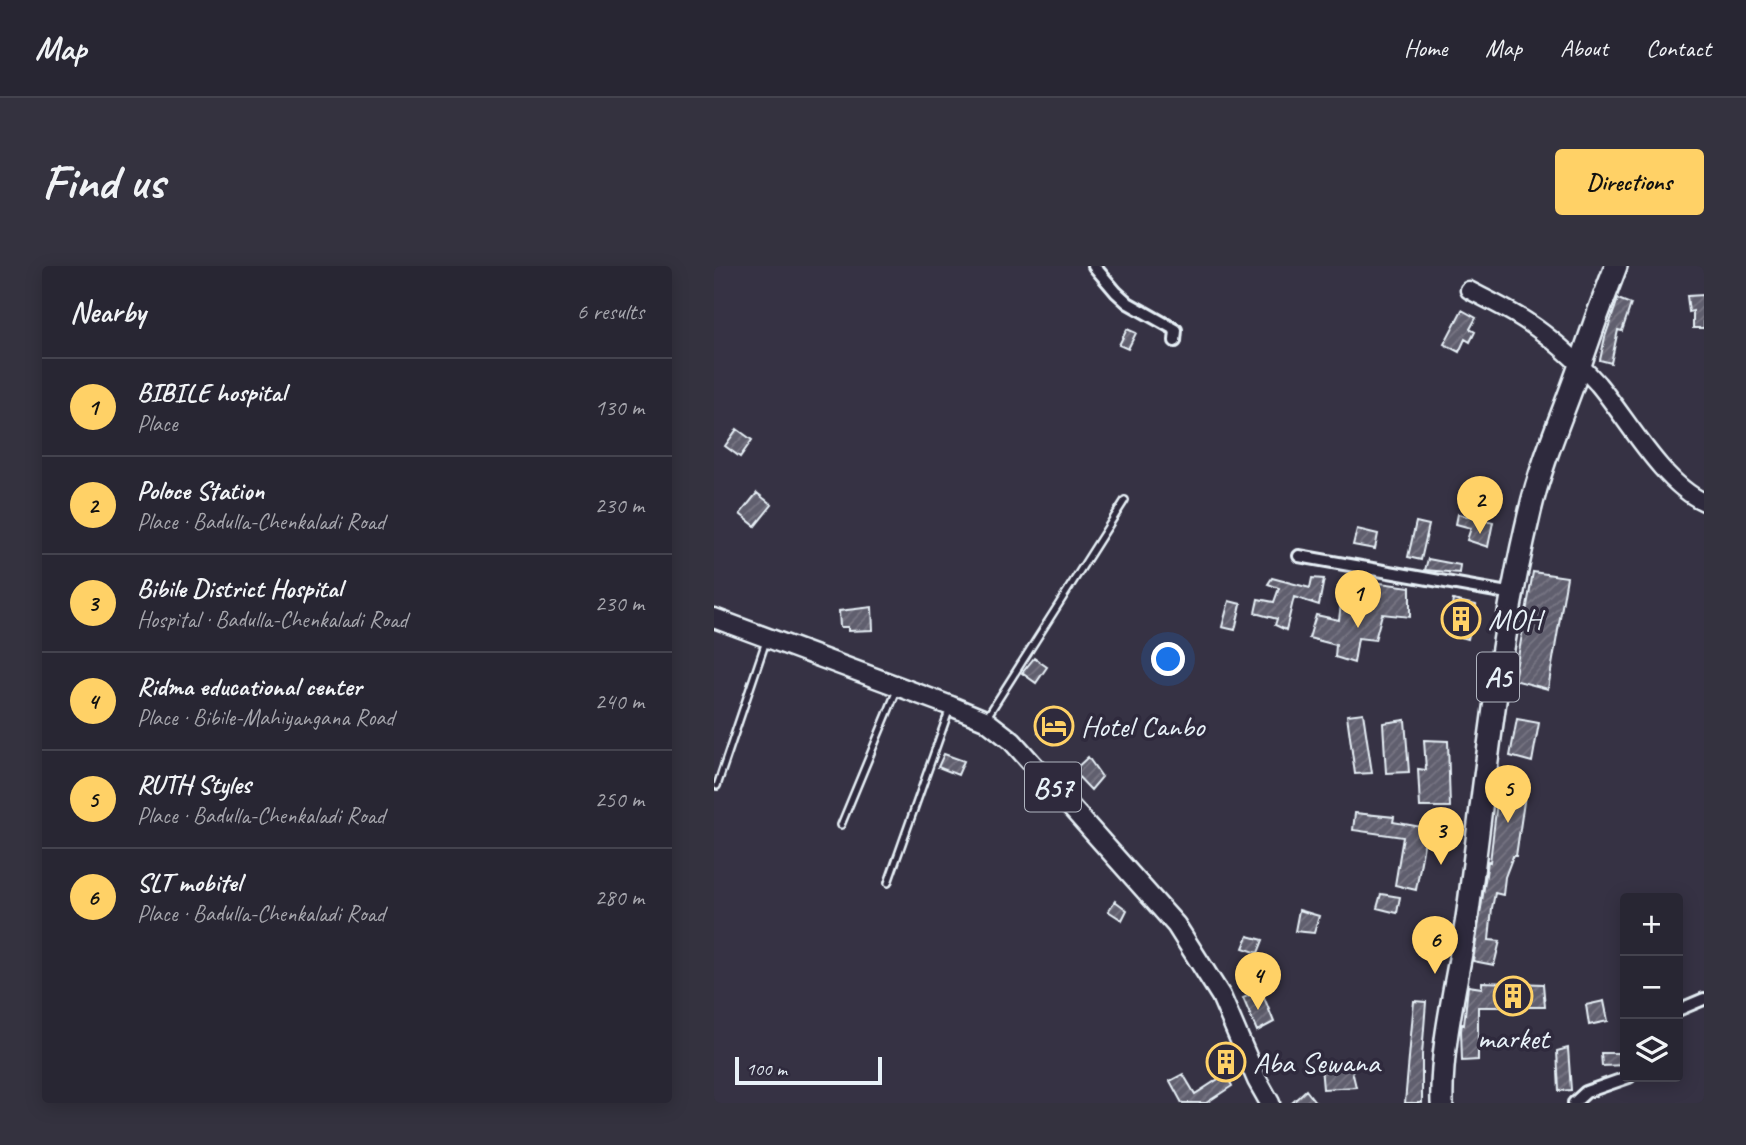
<!DOCTYPE html>
<html lang="en">
<head>
<meta charset="utf-8">
<style>
  :root { --surface:#282633; --page:#34323f; --text:#f1f3f6; --muted:#a5a5ac; --line:#44434e; --accent:#ffd166 }
  body { margin:0; font-family:Caveat,sans-serif; background:var(--page); color:var(--text) }
  .controls { position:absolute; right:21px; bottom:21px; display:grid; overflow:hidden; border-radius:7px; box-shadow:0 4px 18px #0003 }
  .controls button { width:63px; height:63px; display:grid; place-items:center; padding:0; border:0; border-bottom:2px solid var(--line); background:var(--surface); color:var(--text); font:35px sans-serif }
  .scale { position:absolute; left:21px; bottom:18px; width:147px; box-sizing:border-box; padding-left:7px; border:4px solid #e8f1f8; border-top:0; font-size:19px; line-height:24px; white-space:nowrap; color:#e8f1f8; -webkit-text-stroke:5px #2f2a3d; paint-order:stroke }
  .you { position:absolute; left:455px; top:394px; width:24px; height:24px; margin:-18px; border:5px solid #fff; border-radius:50%; background:#1a73e8; box-shadow:0 0 0 10px #1a73e833 }
  .badge { display:grid; place-items:center; width:46px; height:46px; border-radius:50%; background:var(--accent); color:#111; font-size:23px; font-weight:700 }
  .pin { position:absolute; translate:-50% -58px; filter:drop-shadow(0 2px 4px #0008) }
  .pin::after { content:''; position:absolute; top:37px; width:24px; height:21px; background:inherit; clip-path:polygon(0 0,100% 0,50% 100%) }
  .list { margin:0; padding:0; list-style:none }
  h2 { display:flex; justify-content:space-between; align-items:center; height:91px; margin:0; padding:0 28px; font-size:30px }
  h2 small { font-size:23px; font-weight:400; color:var(--muted) }
  .list li { display:grid; grid-template-columns:46px 1fr auto; gap:21px; align-items:center; box-sizing:border-box; height:98px; padding:0 28px; border-top:2px solid var(--line) }
  .list b { display:block; font-size:26px; white-space:nowrap }
  .list p { margin:0; font-size:23px; white-space:nowrap; color:var(--muted) }
  .list em { font-size:23px; font-style:normal; color:var(--muted) }
  .icon { flex:none; width:38px; height:38px; fill:none; stroke:currentColor; stroke-width:2; stroke-linecap:round; stroke-linejoin:round }
  .map { position:relative; flex:none; width:990px; height:837px; overflow:hidden; border-radius:7px }
  header { display:flex; align-items:center; gap:42px; box-sizing:border-box; height:98px; padding:0 35px; background:var(--surface); border-bottom:2px solid var(--line) }
  header strong { font-size:33px }
  nav { display:flex; gap:38px; margin-inline-start:auto; font-size:24px }
  .intro { display:flex; align-items:center; justify-content:space-between; box-sizing:border-box; height:168px; padding:0 42px }
  h1 { margin:0; font-size:49px }
  .button { padding:18px 32px; border-radius:7px; background:var(--accent); color:#111; font-size:24px; font-weight:700 }
  main { display:flex; gap:42px; padding:0 42px }
  aside { flex:1; background:var(--surface); border-radius:7px; box-shadow:0 4px 18px #0003 }
  .map>svg:first-child { display:block }
  .building { fill:url(#building-hatch); stroke:#e8f1f8; stroke-width:2 }
  .lines { fill:none; stroke-linecap:round; stroke-linejoin:round }
  .lane-casing { stroke:#e8f1f8; stroke-width:10 }
  .street-casing { stroke:#e8f1f8; stroke-width:16 }
  .secondary-casing { stroke:#e8f1f8; stroke-width:21 }
  .primary-casing { stroke:#e8f1f8; stroke-width:23 }
  .highway-casing { stroke:#e8f1f8; stroke-width:26 }
  .lane { stroke:#2f2a3d; stroke-width:5 }
  .street { stroke:#2f2a3d; stroke-width:10 }
  .secondary { stroke:#2f2a3d; stroke-width:16 }
  .primary { stroke:#2f2a3d; stroke-width:18 }
  .highway { stroke:#2f2a3d; stroke-width:21 }
  .labels { text-anchor:middle; stroke-width:7; stroke-linejoin:round; paint-order:stroke }
  .shield { fill:#2f2a3d; stroke:#b0b5c0; stroke-width:2 }
  .shield-label { font-size:28px; font-weight:bold; fill:#e8f1f8 }
  .poi-label { font-size:30px; fill:#e8f1f8; stroke:#2f2a3d; text-anchor:start }
</style>
</head>
<body>
<header>
<strong>Map</strong>
<nav><a>Home</a><a>Map</a><a>About</a><a>Contact</a></nav>
</header>
<div class="intro"><h1>Find us</h1><a class="button">Directions</a></div>
<main>
<aside>
<h2>Nearby<small>6 results</small></h2>
<ul class="list">
<li><span class="badge">1</span><div><b>BIBILE hospital</b><p>Place</p></div><em>130 m</em></li>
<li><span class="badge">2</span><div><b>Poloce Station</b><p>Place · Badulla-Chenkaladi Road</p></div><em>230 m</em></li>
<li><span class="badge">3</span><div><b>Bibile District Hospital</b><p>Hospital · Badulla-Chenkaladi Road</p></div><em>230 m</em></li>
<li><span class="badge">4</span><div><b>Ridma educational center</b><p>Place · Bibile-Mahiyangana Road</p></div><em>240 m</em></li>
<li><span class="badge">5</span><div><b>RUTH Styles</b><p>Place · Badulla-Chenkaladi Road</p></div><em>250 m</em></li>
<li><span class="badge">6</span><div><b>SLT mobitel</b><p>Place · Badulla-Chenkaladi Road</p></div><em>280 m</em></li>
</ul>
</aside>
<div class="map">
<svg width="990" height="837" viewBox="0 0 990 837">
  <defs>
    <pattern id="building-hatch" width="6" height="6" patternUnits="userSpaceOnUse" patternTransform="scale(1.75)"><rect width="6" height="6" fill="#605e6e"/><path d="M-1 1l2-2M0 6l6-6M5 7l2-2" fill="none" stroke="#777683"/></pattern>
  </defs>
  <rect width="100%" height="100%" fill="#363244"/>
  <filter id="ink" filterUnits="userSpaceOnUse"><feTurbulence type="fractalNoise" baseFrequency=".0143" numOctaves="2"/><feDisplacementMap in="SourceGraphic" scale="14" xChannelSelector="R" yChannelSelector="G"/><feConvolveMatrix kernelMatrix="1 2 1 2 8 2 1 2 1" color-interpolation-filters="sRGB"/></filter>
  <g filter="url(#ink)">
    <path class="building" d="M990,29V62H979V45L975,46L973,30Z
      M904,33L917,38L908,65L904,64L897,97L886,94L891,71Z
      M748,44L762,52L756,63L761,66L756,76L751,73L745,86L730,78Z
      M413,63L422,67L414,83L405,79Z
      M23,163L38,174L26,191L11,180Z
      M43,227L58,239L41,260L26,248Z
      M744,248L779,256L774,281L753,274L757,262L742,258Z
      M702,256L715,259L707,294L694,291Z
      M643,263L664,268L661,283L639,279Z
      M714,293L746,299L745,307L711,304Z
      M819,306L853,311L834,423L800,414Z
      M558,312L596,322L598,312L610,313L605,339L580,331L572,364L561,359L563,353L541,347L544,333L560,336L565,322L554,318Z
      M630,312L696,321V351L668,348L661,374L644,372L640,397L621,391L622,379L595,372L602,349L625,354Z
      M739,334L762,339L754,373L733,367Z
      M515,335L527,338L521,364L508,361Z
      M158,341L159,364L134,365V361H126L125,345Z
      M320,392L333,401L322,417L308,407Z
      M340,442L356,453L339,478L324,467Z
      M649,447L658,507L641,508L633,449Z
      M803,453L825,457L818,496L796,490Z
      M691,454L695,506L672,507L669,457Z
      M710,474L734,475L736,541H706L704,503L712,504Z
      M230,488L250,495L244,509L224,501Z
      M374,491L388,511L377,524L359,505Z
      M784,527L811,529L802,590H799L791,611L789,629L781,627L778,642L775,674L786,675L780,699L759,695L774,595L776,596Z
      M641,547L680,551L679,556L713,562L702,624L681,619L689,571L639,564Z
      M667,628L686,631L683,647L663,642Z
      M401,635L413,644L408,654L394,645Z
      M585,644L605,650L600,667L581,665Z
      M534,670L549,674L544,687L529,682Z
      M768,716L829,718L831,741H764V794L748,795L747,764L748,758L750,759L754,720L768,722Z
      M547,724L560,756L543,765L529,732Z
      M700,735L712,736L708,789V837H691Z
      M890,735L894,755L875,759L872,739Z
      M854,782L857,824L845,825L843,785Z
      M887,787H911V799L888,800Z
      M636,796L642,821L609,823L607,800Z
      M469,808L481,828L512,808L518,820L492,837H468L456,815Z
      M592,824L602,837H578Z"/>
    <g class="lines">
      <defs>
        <path id="lane" d="M273,451L411,234
          M3,520L52,375
          M127,559L183,424
          M174,617L236,442"/>
        <path id="street" d="M380,0L402,26L414,37L462,64L461,75
          M585,290L799,328
          M964,744L990,733
          M860,837L872,826L915,811"/>
        <path id="secondary" d="M755,24C774,34 794,43 812,55C838,72 863,95 884,118C914,154 948,217 990,236"/>
        <path id="primary" d="M0,352L237,440L271,454L298,475L462,659L507,730L543,814L556,837"/>
        <path id="highway" d="M728,837C726,774 747,701 755,638C772,506 785,374 816,245C828,194 849,148 866,99C877,66 889,33 902,0"/>
      </defs>
      <use href="#lane" class="lane-casing"/>
      <use href="#street" class="street-casing"/>
      <use href="#secondary" class="secondary-casing"/>
      <use href="#primary" class="primary-casing"/>
      <use href="#highway" class="highway-casing"/>
      <use href="#lane" class="lane"/>
      <use href="#street" class="street"/>
      <use href="#secondary" class="secondary"/>
      <use href="#primary" class="primary"/>
      <use href="#highway" class="highway"/>
    </g>
  </g>
  <defs>
    <symbol id="building-ring" viewBox="-11 -11 22 22"><circle r="9.5" fill="#2f2a3d" stroke="#ffd166" stroke-width="1.5"/><path d="M-4-6H4V6H1V3H-1V6H-4ZM-2.5-4.3h1.7v1.8h-1.7ZM.8-4.3h1.7v1.8H.8ZM-2.5-1h1.7V.8h-1.7ZM.8-1h1.7V.8H.8Z" fill="#ffd166"/></symbol>
    <symbol id="hotel-ring" viewBox="-11 -11 22 22"><circle r="9.5" fill="#2f2a3d" stroke="#ffd166" stroke-width="1.5"/><path d="M-6-4.5h1.5V1H6V5H4.5V3h-9V5H-6ZM-4 0a1.8 1.8 0 1 1 3.6 0ZM.5 0V-2.5h3Q6-2.5 6 0Z" fill="#ffd166"/></symbol>
  </defs>
  <g fill-rule="evenodd">
    <use href="#building-ring" x="725" y="331" width="44" height="44"/>
    <use href="#hotel-ring" x="318" y="438" width="44" height="44"/>
    <use href="#building-ring" x="777" y="708" width="44" height="44"/>
    <use href="#building-ring" x="490" y="774" width="44" height="44"/>
  </g>
  <g class="labels">
    <g class="shield">
      <rect x="763" y="386.5" width="42" height="49" rx="5"/>
      <rect x="311" y="496.5" width="56" height="49" rx="5"/>
    </g>
    <g class="shield-label">
      <text x="784" y="421">A5</text>
      <text x="339" y="531">B57</text>
    </g>
    <g class="poi-label">
      <text x="774" y="363">MOH</text>
      <text x="367" y="470">Hotel Canbo</text>
      <text x="799" y="782" text-anchor="middle">market</text>
      <text x="539" y="806">Aba Sewana</text>
    </g>
  </g>
</svg>
<div class="controls">
<button>+</button>
<button>−</button>
<button><svg class="icon" aria-label="layers" viewBox="0 0 24 24"><path d="M12 4l9 5-9 5-9-5zM3 14l9 5 9-5"/></svg></button>
</div>
<div class="scale">100 m</div>
<div class="you"></div>
<div class="pin badge" style="left:644px;top:362px">1</div>
<div class="pin badge" style="left:766px;top:268px">2</div>
<div class="pin badge" style="left:727px;top:599px">3</div>
<div class="pin badge" style="left:544px;top:744px">4</div>
<div class="pin badge" style="left:794px;top:557px">5</div>
<div class="pin badge" style="left:721px;top:708px">6</div>
</div>
</main>
</body>
</html>
